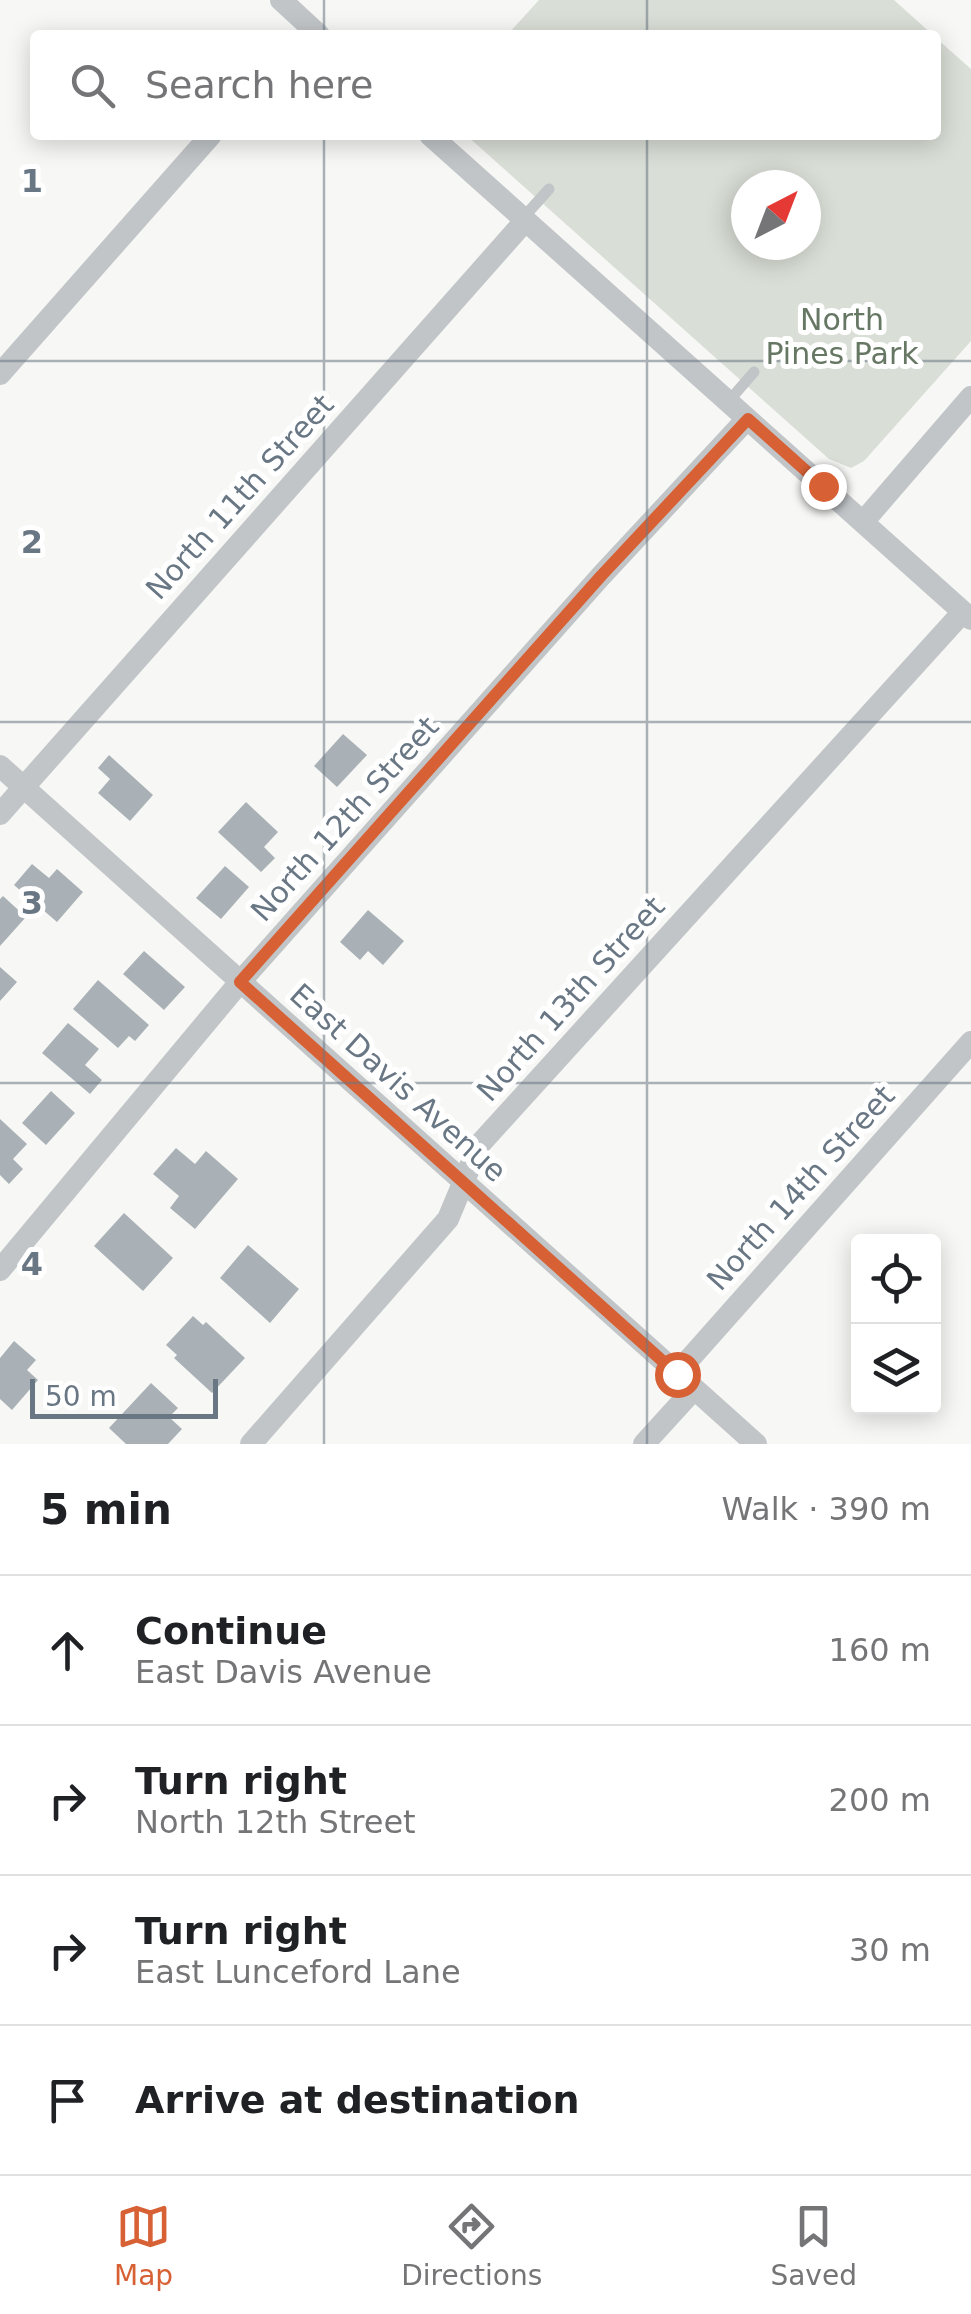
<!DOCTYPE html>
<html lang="en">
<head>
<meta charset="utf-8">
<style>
  :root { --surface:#fff; --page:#f2f2f2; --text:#202124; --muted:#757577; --line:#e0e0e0; --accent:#d76135 }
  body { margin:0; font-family:"DejaVu Sans",sans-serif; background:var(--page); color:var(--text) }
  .controls { position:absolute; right:30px; bottom:30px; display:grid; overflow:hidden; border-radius:10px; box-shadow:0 5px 25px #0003 }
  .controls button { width:90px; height:90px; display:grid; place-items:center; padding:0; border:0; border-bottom:2px solid var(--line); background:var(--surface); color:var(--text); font:50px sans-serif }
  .compass { position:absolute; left:731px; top:170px; width:90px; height:90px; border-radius:50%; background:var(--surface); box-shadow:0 5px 25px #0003; rotate:42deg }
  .scale { position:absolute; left:30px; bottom:25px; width:188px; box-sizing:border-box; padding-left:10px; border:5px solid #697784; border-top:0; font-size:28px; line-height:35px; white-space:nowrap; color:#697784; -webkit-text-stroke:8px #fff; paint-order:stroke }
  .stop { position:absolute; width:30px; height:30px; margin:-22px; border:8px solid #d76135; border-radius:50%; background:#fff }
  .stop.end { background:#d76135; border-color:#fff; box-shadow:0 2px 10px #0008 }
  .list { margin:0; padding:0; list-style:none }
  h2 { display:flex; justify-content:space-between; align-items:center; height:130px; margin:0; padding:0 40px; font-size:42px }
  h2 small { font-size:32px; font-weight:400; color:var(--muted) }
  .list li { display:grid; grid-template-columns:65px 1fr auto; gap:30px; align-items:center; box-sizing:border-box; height:150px; padding:0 40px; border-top:2px solid var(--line) }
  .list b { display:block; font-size:38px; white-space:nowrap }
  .list p { margin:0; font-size:32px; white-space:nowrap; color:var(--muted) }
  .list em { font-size:32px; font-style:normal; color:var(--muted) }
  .icon { flex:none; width:55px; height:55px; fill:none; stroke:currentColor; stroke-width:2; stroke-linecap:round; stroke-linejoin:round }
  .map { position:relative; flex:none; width:971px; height:1444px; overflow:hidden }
  .search { position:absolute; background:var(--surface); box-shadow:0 5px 25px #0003; left:30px; right:30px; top:30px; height:110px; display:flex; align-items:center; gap:25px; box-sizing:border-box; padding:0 35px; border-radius:10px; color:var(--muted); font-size:38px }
  .sheet { height:730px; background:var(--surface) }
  nav { display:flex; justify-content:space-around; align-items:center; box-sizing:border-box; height:140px; border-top:2px solid var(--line); background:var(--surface); font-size:28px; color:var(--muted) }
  nav a { display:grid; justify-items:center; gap:5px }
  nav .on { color:var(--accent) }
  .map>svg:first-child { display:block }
  .green { fill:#d9ded6; fill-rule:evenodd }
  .building { fill:#aab1b6 }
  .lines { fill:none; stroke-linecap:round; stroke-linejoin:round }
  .lane { stroke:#c1c5c8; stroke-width:11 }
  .street { stroke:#c1c5c8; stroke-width:22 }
  .route { stroke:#d76135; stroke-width:12 }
  .grid { fill:none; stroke:#697784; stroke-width:2.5; stroke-opacity:0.55 }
  .labels { text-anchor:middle; stroke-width:10; stroke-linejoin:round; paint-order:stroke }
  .park-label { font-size:30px; fill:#667763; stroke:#fff }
  .street-label { font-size:30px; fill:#697784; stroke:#fff }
  .grid-label { font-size:32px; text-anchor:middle; font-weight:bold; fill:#697784; stroke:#fff; stroke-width:10; stroke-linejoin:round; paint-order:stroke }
</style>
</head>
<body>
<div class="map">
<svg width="971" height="1444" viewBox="0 0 971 1444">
  <rect width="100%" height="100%" fill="#f7f8f5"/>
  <path class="green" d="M539,0H894L933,35H507Z
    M936,38L971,69V341L864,461L851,468L829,459L466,135H936ZM746,185H806V245H746Z"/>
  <path class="building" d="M343,734L367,755L337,787L314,766Z
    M109,755L153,795L130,821L98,793L110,779L98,768Z
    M246,802L278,832L264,847L275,858L261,872L218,832Z
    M32,864L49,878L57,869L83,892L57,922L14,885Z
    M225,866L249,887L221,919L196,898Z
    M3,896L26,917L0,946V899Z
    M368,910L404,941L383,965L368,951L360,960L340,942Z
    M144,951L185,987L164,1010L123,974Z
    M0,967L17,982L0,1001Z
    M98,980L149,1025L135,1041L129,1036L118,1048L73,1009Z
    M68,1023L99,1049L85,1065L102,1080L90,1094L42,1053Z
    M51,1091L75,1113L46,1145L22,1123Z
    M0,1119L27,1144L13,1159L23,1169L9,1184L0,1175Z
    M176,1148L195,1164L206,1151L238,1179L195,1229L170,1208L179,1196L153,1174Z
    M124,1213L173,1258L143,1291L94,1246Z
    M248,1245L299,1289L270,1323L220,1278Z
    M193,1316L203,1325L206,1322L245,1358L212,1393L174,1358L177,1355L166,1345Z
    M14,1341L36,1360L27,1370L38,1380L12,1410L0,1399V1358Z
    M151,1383L178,1408L169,1417L182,1429L168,1444H126L109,1428Z"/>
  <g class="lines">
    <path class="lane" d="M523,218L549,189
      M728,402L754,372"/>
    <path class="street" d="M281,0L319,35
      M430,135L971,619
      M0,374L211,135
      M863,522L971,397
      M0,766L756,1444
      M0,814L525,221
      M0,1270L240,982L601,576L747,419
      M677,1373L971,1042
      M251,1444L448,1219L479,1145L963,612
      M644,1444L694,1389"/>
  </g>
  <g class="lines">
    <path class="route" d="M677,1374L240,982L601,576L748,419L823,486"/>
  </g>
  <path class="grid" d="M324,0V35M647,0V35M324,135V1444M647,135V1444M0,361H971M0,722H971M0,1083H971"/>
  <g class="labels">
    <g class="park-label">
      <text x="842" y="330">North<tspan x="842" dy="34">Pines Park</tspan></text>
    </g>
    <g class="street-label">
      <text transform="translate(240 497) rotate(-48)" y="10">North 11th Street</text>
      <text transform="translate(345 819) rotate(-48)" y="10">North 12th Street</text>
      <text transform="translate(571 999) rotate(-48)" y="10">North 13th Street</text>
      <text transform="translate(398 1083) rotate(42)" y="10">East Davis Avenue</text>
      <text transform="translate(801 1188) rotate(-48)" y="10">North 14th Street</text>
    </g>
  </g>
  <g class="grid-label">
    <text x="32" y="192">1</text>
    <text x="32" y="553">2</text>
    <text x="32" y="914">3</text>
    <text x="32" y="1275">4</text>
  </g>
</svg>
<div class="controls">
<button><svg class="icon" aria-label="locate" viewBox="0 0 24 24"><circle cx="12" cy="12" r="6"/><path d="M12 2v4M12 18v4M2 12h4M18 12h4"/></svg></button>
<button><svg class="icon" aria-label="layers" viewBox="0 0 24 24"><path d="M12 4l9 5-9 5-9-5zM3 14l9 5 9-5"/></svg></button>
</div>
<svg class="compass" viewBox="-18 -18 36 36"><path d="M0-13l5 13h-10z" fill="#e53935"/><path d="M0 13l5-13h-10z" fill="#757577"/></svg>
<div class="scale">50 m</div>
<div class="stop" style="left:677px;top:1374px"></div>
<div class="stop end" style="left:823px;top:486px"></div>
<div class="search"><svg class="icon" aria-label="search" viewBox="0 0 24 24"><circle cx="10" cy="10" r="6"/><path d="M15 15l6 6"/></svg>Search here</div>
</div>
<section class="sheet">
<h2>5 min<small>Walk · 390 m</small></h2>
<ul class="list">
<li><svg class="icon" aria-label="ahead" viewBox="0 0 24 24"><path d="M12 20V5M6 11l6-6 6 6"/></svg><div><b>Continue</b><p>East Davis Avenue</p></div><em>160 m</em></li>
<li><svg class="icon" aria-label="right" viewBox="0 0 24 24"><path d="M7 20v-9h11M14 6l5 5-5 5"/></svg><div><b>Turn right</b><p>North 12th Street</p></div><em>200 m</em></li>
<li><svg class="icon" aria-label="right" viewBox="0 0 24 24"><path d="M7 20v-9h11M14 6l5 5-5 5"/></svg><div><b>Turn right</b><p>East Lunceford Lane</p></div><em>30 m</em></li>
<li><svg class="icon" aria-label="arrive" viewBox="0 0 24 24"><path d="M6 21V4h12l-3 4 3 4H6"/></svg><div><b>Arrive at destination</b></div></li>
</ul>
</section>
<nav>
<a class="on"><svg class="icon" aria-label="map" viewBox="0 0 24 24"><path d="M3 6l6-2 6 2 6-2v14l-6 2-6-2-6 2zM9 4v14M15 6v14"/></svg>Map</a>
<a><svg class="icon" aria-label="directions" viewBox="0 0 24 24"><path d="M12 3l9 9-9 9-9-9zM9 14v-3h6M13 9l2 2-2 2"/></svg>Directions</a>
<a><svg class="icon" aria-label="saved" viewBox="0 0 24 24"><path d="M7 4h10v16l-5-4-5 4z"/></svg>Saved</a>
</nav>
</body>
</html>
